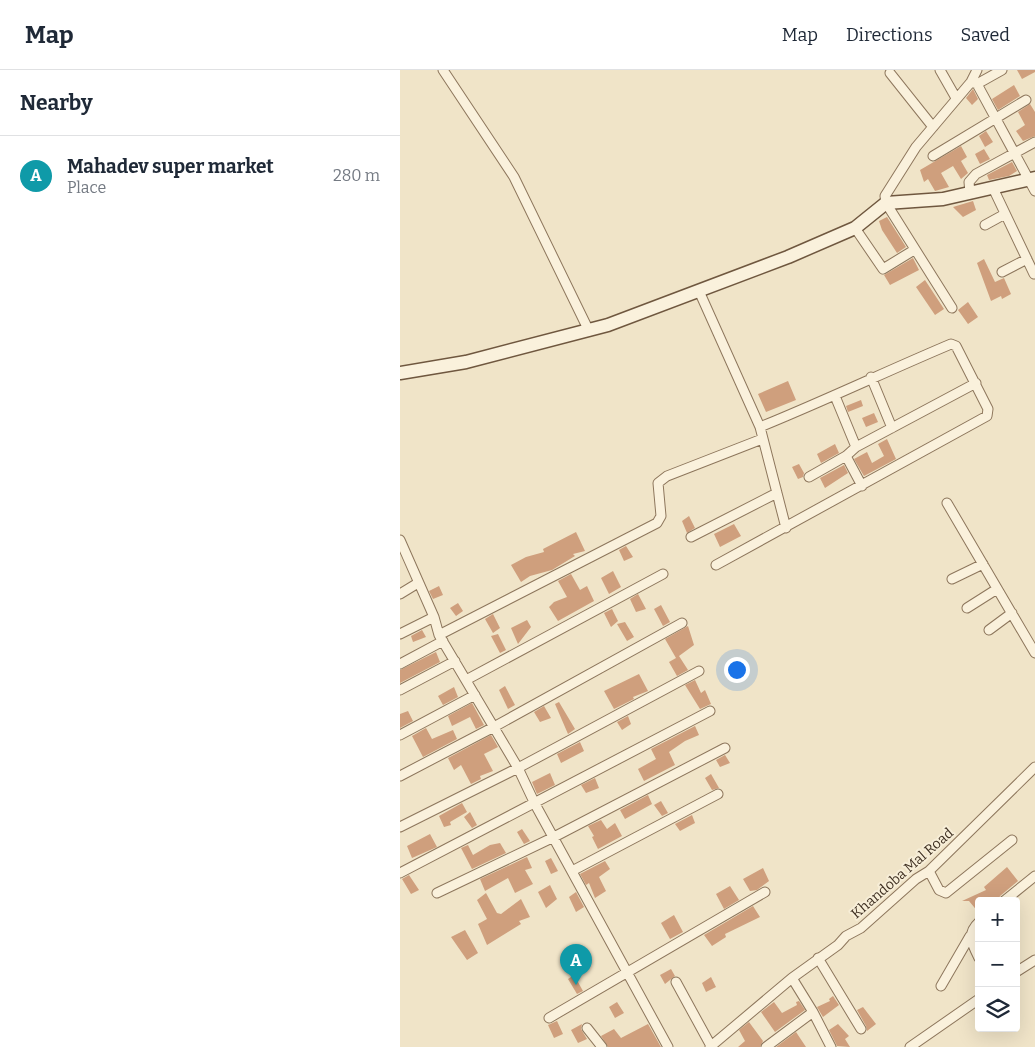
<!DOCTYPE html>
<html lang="en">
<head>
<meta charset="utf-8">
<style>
  :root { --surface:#fff; --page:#f6f6f7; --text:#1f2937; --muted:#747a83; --line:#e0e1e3; --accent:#1a73e8 }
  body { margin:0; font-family:Bitter,serif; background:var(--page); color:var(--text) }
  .controls { position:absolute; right:15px; bottom:15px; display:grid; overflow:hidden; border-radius:5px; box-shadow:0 5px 20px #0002 }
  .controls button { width:45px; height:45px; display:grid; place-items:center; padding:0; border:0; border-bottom:1px solid var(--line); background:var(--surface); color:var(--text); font:25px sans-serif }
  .you { position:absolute; left:336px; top:599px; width:18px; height:18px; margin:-12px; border:4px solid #fff; border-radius:50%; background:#1a73e8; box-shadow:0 0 0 8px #1a73e833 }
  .badge { display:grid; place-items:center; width:32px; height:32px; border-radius:50%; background:var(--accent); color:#fff; font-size:16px; font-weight:700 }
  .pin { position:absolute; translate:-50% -41px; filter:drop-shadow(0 1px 2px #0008) }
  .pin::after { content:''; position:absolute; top:26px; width:18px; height:15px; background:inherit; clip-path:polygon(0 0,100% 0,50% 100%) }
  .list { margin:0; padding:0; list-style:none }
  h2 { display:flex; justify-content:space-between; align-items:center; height:65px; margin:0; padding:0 20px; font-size:21px }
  h2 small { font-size:16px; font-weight:400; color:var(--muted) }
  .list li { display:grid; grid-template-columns:32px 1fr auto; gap:15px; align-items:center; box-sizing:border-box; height:80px; padding:0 20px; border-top:1px solid var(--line) }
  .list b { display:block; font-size:19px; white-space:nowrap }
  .list p { margin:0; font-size:16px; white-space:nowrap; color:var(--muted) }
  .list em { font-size:16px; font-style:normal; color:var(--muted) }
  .icon { flex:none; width:28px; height:28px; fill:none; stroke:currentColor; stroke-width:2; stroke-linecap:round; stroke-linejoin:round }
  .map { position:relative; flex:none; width:635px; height:977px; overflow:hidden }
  header { display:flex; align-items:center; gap:30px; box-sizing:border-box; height:70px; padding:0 25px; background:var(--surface); border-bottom:1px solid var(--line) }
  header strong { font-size:24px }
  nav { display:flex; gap:28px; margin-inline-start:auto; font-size:18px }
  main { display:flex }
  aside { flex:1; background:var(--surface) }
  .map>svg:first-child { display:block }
  .building { fill:#cf9f7d }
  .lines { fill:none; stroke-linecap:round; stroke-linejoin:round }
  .street-casing { stroke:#8d765c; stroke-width:11 }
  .secondary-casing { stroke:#6f573f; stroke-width:15 }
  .street { stroke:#faf1dc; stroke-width:9 }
  .secondary { stroke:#faf1dc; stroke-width:12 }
  .labels { text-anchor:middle; stroke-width:4; stroke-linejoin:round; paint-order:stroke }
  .street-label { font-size:14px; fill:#3d2e20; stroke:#f7eed8 }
</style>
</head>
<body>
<header>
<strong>Map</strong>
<nav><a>Map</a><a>Directions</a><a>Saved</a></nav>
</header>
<main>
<aside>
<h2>Nearby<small></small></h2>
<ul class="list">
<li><span class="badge" style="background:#0f9aa8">A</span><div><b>Mahadev super market</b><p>Place</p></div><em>280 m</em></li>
</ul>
</aside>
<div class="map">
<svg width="635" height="977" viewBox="0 0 635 977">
  <rect width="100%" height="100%" fill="#f0e4c8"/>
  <path class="building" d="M617,0H635V2L622,9Z
    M614,15L620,26L598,40L592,29Z
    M573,19L578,29L572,35L566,28Z
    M630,34L635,42V66L623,71L616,61L625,55L618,42Z
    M586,61L593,72L585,77L579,66Z
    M561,76L567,87L561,91L568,103L561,109L553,96L541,103L549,117L535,121L528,109L524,112L520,100Z
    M584,79L590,89L580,94L575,84Z
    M612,92L617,101L609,106L589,110L587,105Z
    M573,131L576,140L563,147L553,137Z
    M487,147L506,177L497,183L482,160L479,151Z
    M513,188L519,200L490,215L484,205Z
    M584,189L595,212L604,208L611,224L602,229L601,226L591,231L577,193Z
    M525,210L544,239L535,245L516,217Z
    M568,232L578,247L568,254L558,240Z
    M388,311L396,330L366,342L358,324Z
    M461,330L463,336L448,342L446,336Z
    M474,343L478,352L466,357L462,348Z
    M487,369L496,389L464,406L454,389L467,382L472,393L484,386L478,374Z
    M435,374L439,383L421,393L417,384Z
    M399,394L404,403L403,407L398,409L392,397Z
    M444,395L448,403L425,418L420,408Z
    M289,446L295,458L287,463L282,451Z
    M334,454L341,466L320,477L314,464Z
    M176,462L185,481L173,484L175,486L152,500L130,506L121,512L111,495L126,487L144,482L143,479Z
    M226,476L233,487L224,491L219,480Z
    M213,501L221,517L209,524L201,508Z
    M171,504L180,520L187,516L194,531L158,551L149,537L154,532L167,527L158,511Z
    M39,516L43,525L33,529L29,521Z
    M238,524L246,539L236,542L230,529Z
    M58,533L63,541L56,546L50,538Z
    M261,535L270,552L263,556L254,539Z
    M212,539L218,551L211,557L204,543Z
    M93,544L100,558L93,563L85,549Z
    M127,550L131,557L118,574L111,558Z
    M225,552L234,567L227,571L217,554Z
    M288,556L294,575L279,586L288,600L277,606L269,592L276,588L265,569Z
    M22,560L26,567L13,572L11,566Z
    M98,564L106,580L100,583L91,566Z
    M36,582L40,592L0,613V600Z
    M239,604L248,621L233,627L234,629L214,639L204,621Z
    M295,610L301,623L305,620L311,634L300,639L285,615Z
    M105,616L115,635L108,639L99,620Z
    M54,617L58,627L43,635L38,626Z
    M159,632L175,659L168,664L155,634Z
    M72,633L84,655L76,659L70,647L52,656L48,646Z
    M144,636L151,648L140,652L134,642Z
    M8,641L13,651L0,658V644Z
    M228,646L231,654L222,660L217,652Z
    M295,656L299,665L285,671L269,682L275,695L244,711L238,699L256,689L251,679Z
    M26,658L32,669L53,660L57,669L23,687L12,666Z
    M91,665L98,677L84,684L93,701L80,706L81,709L71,714L61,695L54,700L48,688Z
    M180,672L184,681L161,693L157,684Z
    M325,685L330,693L320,697L316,690Z
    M150,703L155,715L137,724L132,712Z
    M311,704L319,718L312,720L305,708Z
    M195,708L199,718L186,723L181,715Z
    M248,725L252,734L225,749L220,740Z
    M261,731L268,743L262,746L254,735Z
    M62,733L67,742L50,752L51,755L44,757L39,746Z
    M70,742L77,755L72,758L64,747Z
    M292,745L295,753L280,761L275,754Z
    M201,750L207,759L215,753L222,766L198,779L192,767L194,766L188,756Z
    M122,759L130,771L124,774L117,762Z
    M30,764L37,777L12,788L7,776Z
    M100,773L106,783L72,799L61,778L68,775L73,785L90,775Z
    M127,787L132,798L125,800L133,814L115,823L108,808L85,821L80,809Z
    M151,788L158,801L151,804L145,791Z
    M205,791L210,799L199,807L206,821L195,828L189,813L186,815L180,804Z
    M607,797L618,811L600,826L598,831H579V843L569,831H562L586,820L584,817Z
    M363,798L369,811L357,820L350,821L343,809Z
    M9,805L19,820L11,824L2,809Z
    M150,815L157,829L146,838L138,822Z
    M330,816L339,830L324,839L316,824Z
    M176,822L184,837L176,842L169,827Z
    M86,823L97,843L101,844L121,829L130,847L119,851L121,854L87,875L78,854L87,849L77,830Z
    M353,836L360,847L325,864L326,867L312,876L304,865Z
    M274,845L283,862L270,869L261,853Z
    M65,860L78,883L67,890L51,867Z
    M271,899L275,906L265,914L260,905Z
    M174,905L183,921L177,924L168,909Z
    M311,907L316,917L306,922L302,913Z
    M433,926L439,935L423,947L417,937L430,931L429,929Z
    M399,931L405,940L375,962L361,942L374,932L382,943L397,935L396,932Z
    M217,932L224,943L215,948L209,937Z
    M463,937L476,954L467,961L466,956L457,940Z
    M157,951L163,964L154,968L148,955Z
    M349,952L363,971L360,977H338L345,971L339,960Z
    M182,954L181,959L187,969L178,973L171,960Z
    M248,954L261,977H208L201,966L214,959L221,968Z
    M438,954L449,966L445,969L450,977L437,976L429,960Z
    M396,962L406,977H376Z"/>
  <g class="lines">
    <defs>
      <path id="street" d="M43,0L114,107L189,261
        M540,0L556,28
        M490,3L533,57
        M571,12L577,14L635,121
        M577,14L602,0
        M533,86L626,30
        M593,118L634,204
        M570,123L569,112L576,104L635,72
        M585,155L605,144
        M455,158L483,199L514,180
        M602,202L627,189
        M299,221L360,357L386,458
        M552,238L486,133L485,126L516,77L571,12L577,0
        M471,307L492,358
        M435,326L456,377
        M446,386L462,416
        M409,407L446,386L456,377L576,313
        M547,433L635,583
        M291,467L377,423
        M0,470L34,547L39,565L118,698L135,734L268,977
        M316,495L587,346L588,339L556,276L551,274C487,301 424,331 360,357
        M552,509L583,494
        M0,524L18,513
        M567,538L597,519
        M589,560L612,543
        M0,564L34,547
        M39,565L257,453L261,446L258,413L267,406L362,369
        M0,594L43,571
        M66,610L263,504
        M0,620L55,591
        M0,665L75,625
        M0,706L92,658L282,553
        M0,757L118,698L299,601
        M172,801L318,724
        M529,801L539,820L546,823L612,770
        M0,803L310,641
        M37,823L154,767L325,678
        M604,831L635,806
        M579,852C566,864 572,874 579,888
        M418,888L461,959
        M616,902L635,890
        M392,908L413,942L431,977
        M276,912L311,976
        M541,916L570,866
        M149,948L365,822
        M187,958L202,977
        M310,977L392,908L438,875L446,866L461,858L516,809L529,801L635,697
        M366,977L413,942
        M510,977L579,929"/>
      <path id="secondary" d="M0,303L66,292L208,255L388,187L455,158L486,133L543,129L635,108"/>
    </defs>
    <use href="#street" class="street-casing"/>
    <use href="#secondary" class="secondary-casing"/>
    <use href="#street" class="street"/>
    <use href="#secondary" class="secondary"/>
  </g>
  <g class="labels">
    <g class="street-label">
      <text transform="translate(502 803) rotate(-41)" y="5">Khandoba Mal Road</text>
    </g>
  </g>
</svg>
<div class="controls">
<button>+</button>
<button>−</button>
<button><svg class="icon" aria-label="layers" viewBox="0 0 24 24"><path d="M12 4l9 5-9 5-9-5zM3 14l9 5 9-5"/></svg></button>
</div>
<div class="you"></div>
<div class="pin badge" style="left:176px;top:915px;background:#0f9aa8">A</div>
</div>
</main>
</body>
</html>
